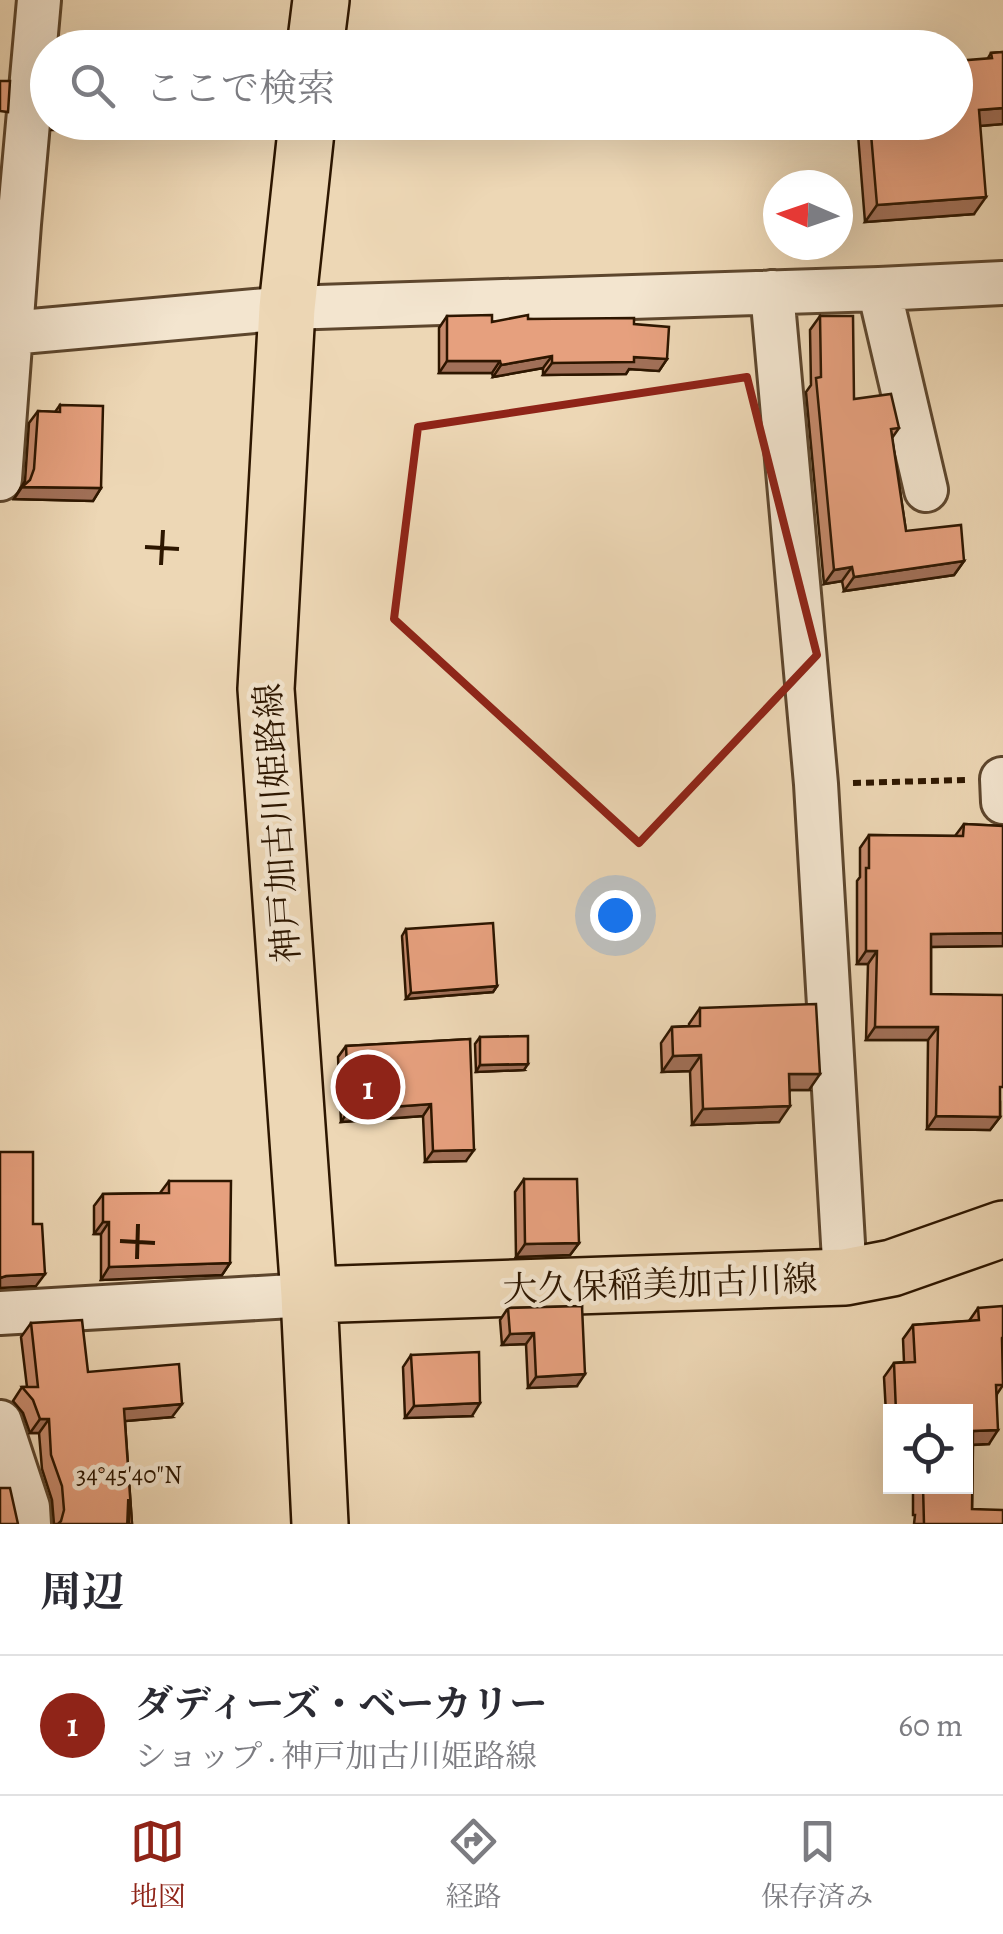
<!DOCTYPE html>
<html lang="ja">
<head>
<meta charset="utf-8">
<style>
  :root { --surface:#fff; --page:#f7f7f7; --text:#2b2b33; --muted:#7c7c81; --line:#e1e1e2; --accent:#8f2418 }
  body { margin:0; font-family:Alegreya,"Noto Serif JP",serif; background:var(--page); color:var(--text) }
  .controls { position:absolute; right:30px; bottom:30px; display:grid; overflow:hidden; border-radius:0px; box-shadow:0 10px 40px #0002 }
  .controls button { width:90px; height:90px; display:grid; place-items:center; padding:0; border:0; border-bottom:2px solid var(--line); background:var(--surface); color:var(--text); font:50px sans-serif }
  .compass { position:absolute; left:763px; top:170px; width:90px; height:90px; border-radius:50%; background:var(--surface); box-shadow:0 10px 40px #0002; rotate:272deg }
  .you { position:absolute; left:615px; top:915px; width:35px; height:35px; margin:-25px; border:8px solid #fff; border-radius:50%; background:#1a73e8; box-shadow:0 0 0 15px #1a73e833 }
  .badge { display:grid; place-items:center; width:65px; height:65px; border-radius:50%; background:var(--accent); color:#fff; font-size:32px; font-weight:700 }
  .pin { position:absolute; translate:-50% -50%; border:5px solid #fff; box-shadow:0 2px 10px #0006 }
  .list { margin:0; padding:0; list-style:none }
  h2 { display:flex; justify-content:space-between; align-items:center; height:130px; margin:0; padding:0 40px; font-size:42px }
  h2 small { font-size:32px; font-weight:400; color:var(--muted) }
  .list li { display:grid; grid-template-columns:65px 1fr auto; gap:30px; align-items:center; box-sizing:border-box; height:140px; padding:0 40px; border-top:2px solid var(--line) }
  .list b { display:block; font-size:38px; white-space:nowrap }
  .list p { margin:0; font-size:32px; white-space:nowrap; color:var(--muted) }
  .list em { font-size:32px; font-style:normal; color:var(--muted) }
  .icon { flex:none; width:55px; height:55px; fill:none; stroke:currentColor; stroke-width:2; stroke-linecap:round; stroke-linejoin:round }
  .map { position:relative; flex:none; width:1003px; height:1524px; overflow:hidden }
  .search { position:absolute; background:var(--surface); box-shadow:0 10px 40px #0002; left:30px; right:30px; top:30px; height:110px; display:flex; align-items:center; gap:25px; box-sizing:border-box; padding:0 35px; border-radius:55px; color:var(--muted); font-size:38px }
  .sheet { height:270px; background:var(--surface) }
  nav { display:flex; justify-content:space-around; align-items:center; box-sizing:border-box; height:140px; border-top:2px solid var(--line); background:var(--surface); font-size:28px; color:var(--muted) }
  nav a { display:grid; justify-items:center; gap:5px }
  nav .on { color:var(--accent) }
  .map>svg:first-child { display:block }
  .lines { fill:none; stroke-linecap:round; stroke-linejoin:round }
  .minor-casing { stroke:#5d462d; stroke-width:48 }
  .major-casing { stroke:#2d1600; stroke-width:60 }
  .path { stroke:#2d1600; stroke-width:6; stroke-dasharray:8 5; stroke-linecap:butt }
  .minor { stroke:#f3e5cf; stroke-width:42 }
  .major { stroke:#edd7b5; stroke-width:55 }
  .wall { fill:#c68a6c; stroke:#2d1600; stroke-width:2.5 }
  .shaded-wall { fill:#a17058; stroke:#2d1600; stroke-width:2.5 }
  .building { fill:#e6a07e; stroke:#2d1600; stroke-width:2.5 }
  .marked { fill:none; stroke:#8f2418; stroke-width:8; stroke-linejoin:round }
  .ticks { fill:none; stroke:#2d1600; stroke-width:4 }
  .labels { text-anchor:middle; stroke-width:9; stroke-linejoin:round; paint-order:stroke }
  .street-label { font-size:35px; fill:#2d1600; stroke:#f3e5cf }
  .ticks-label { font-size:25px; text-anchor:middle; fill:#2d1600; stroke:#f3e5cf; stroke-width:9; stroke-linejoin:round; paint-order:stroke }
</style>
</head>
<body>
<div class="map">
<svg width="1003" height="1524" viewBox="0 0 1003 1524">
  <rect width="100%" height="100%" fill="#edd7b5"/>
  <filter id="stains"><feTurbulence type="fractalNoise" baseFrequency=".002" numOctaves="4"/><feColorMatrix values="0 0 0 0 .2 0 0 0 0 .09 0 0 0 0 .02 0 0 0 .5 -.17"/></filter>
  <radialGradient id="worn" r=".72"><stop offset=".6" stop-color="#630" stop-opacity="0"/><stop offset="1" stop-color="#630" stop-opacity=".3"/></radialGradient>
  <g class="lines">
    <defs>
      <path id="minor" d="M879,289L926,490
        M772,292L816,784L845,1277
        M10,333L287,308L879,289L1003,283
        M0,479L19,224L39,0
        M1002,779L1003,802
        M0,1313L309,1295
        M0,1422L28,1507L29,1524"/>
      <path id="major" d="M315,48L321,0
        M307,122L287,308L266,689L309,1295L320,1524
        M309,1295L845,1277L892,1268L1003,1229"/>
    </defs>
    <use href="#minor" class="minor-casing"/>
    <use href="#major" class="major-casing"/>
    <path class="path" d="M853,783L965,780"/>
    <use href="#minor" class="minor"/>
    <use href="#major" class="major"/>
  </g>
  <path class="wall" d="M1003,52V124L980,126L974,214L865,222L857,122H956L988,58L991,53Z
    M447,316L492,322L528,319L634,324L667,359L659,371L629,369L626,374L543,375V368L493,377L492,373H439V328Z
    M820,316L854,399L899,428L892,438L906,531L964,561L954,575L844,591L842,581L824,584L806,392L811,385L810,330Z
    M60,405L101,488L93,501L14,499L25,481L29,423L38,411L55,412Z
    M964,824L1003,826V946L931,947V994L1000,1101V1117L990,1130L927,1129L928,1040H866L868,964H857V881L860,877V848L869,835L955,836Z
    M406,929L497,986L493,992L406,999L402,936Z
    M700,1008L809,1090H790L779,1122L692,1125L690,1071L662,1072L661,1043L672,1027L689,1026V1024Z
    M480,1037L524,1070L476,1072L475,1044Z
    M470,1039L466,1161L425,1162L423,1116L341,1122L338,1057L346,1046Z
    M524,1179L579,1243L570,1255L516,1257L515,1192Z
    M169,1181L230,1263L222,1275L101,1280V1234H94V1206L103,1194L160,1193Z
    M582,1306L577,1386L528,1388L526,1344L502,1345L500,1320L508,1308Z
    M978,1308L1003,1351V1385L997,1394L989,1444L973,1445L972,1509L1003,1524H914L915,1515H913V1486H966V1412H890V1449H888L884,1377L894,1363L904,1362L903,1339L913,1325L969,1321Z
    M31,1323L88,1372L172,1417L125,1421L132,1524H54L52,1500L42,1469L39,1433H30L23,1413L13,1401L22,1387H27L21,1337Z
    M411,1355L472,1416L405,1418L403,1367Z"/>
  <path class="shaded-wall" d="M1003,108V124L967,127L979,110Z
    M58,122H94L89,130H52Z
    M986,197L974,214L865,222L877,205Z
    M552,356L543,368L493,377L501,365Z
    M634,357L667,359L659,371L629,369L626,374L543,375L552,363Z
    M447,361H500L492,373H439Z
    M22,487L101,488L93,501L14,499Z
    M964,561L954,575L844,591L854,577Z
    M852,567L842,581L824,584L834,570Z
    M1003,933V946L922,947L931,934Z
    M866,951H877L868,964H857Z
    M497,986L493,992L406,999L411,993Z
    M875,1027H938L928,1040H866Z
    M701,1055L690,1071L662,1072L673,1056Z
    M528,1064L524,1070L476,1072L480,1065Z
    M789,1074H820L809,1090H778Z
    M431,1104L423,1116L341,1122L349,1110Z
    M790,1106L779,1122L692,1125L703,1109Z
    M936,1116L1000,1117L990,1130L927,1129Z
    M474,1150L466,1161L425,1162L433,1151Z
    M103,1222H109L101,1234H94Z
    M579,1243L570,1255L516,1257L525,1244Z
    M230,1263L222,1275L101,1280L109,1267Z
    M45,1274L36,1286L0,1288V1278L6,1276Z
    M534,1333L526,1344L502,1345L510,1334Z
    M585,1374L577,1386L528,1388L536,1377Z
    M480,1403L472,1416L405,1418L414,1406Z
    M182,1404L172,1417L114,1422L124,1409Z
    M40,1419H49L39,1433H30Z
    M998,1430L989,1444L966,1445L973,1431Z"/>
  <path class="building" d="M1003,52V108L979,110L986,197L877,205L870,122H956V61L992,58L991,53Z
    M0,81H10L8,112L0,111Z
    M492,315V322L528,315V319L634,318V324L669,327L667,359L634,357V362L552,363V356L501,365L500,361H447V316Z
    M820,316H853L854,399L891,394L899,428L891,429L906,531L961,525L964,561L854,577L852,567L834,570L816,378L821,377Z
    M60,405L103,406L101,488L22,487L30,480L34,469L38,411L60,412Z
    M964,824L1003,826V933L931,934V994L1003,995V1087H1000V1117L936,1116L938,1027H875L877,951H866V868H869V835L963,836Z
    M493,923L497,986L411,993L406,929Z
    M816,1004L820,1074H789L790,1106L703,1109L701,1055L673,1056L672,1027L700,1026V1008Z
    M528,1036V1064L480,1065V1037Z
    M470,1039L474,1150L433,1151L431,1104L349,1110L346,1046Z
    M0,1152H33V1224H42L45,1274L6,1276L0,1278Z
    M524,1179H577L579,1243L525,1244Z
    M169,1181H231L230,1263L109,1267V1222H103V1194L169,1193Z
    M582,1306L585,1374L536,1377L534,1333L510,1334L508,1308Z
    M1003,1306V1337L1002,1338L1003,1385H996L998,1430L973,1431L972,1509L1003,1510V1524H924L923,1486H966V1412H896L894,1363L915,1362L913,1325L979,1320L978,1308Z
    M82,1320L88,1372L179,1364L182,1404L124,1409L132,1524H58L61,1521L64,1510L62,1486L51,1455L49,1419H40L33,1400L22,1387H38L31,1323Z
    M479,1352L480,1403L414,1406L411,1355Z
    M0,1488H10L18,1524H0Z"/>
  <path class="marked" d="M747,377L817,655L639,843L394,619L418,427Z"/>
  <path class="ticks" d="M145,547L179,549M161,565L163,530M120,1241L155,1243M137,1259L138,1224M128,1524L129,1499"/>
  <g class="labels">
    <g class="street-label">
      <text transform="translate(277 823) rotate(-94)" y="12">神戸加古川姫路線</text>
      <text transform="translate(660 1284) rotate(-2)" y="12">大久保稲美加古川線</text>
    </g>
  </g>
  <g class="ticks-label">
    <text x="129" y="1483">34°45'40"N</text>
  </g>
  <rect width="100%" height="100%" filter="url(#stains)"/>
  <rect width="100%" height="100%" fill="url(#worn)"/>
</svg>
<div class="controls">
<button><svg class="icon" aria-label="locate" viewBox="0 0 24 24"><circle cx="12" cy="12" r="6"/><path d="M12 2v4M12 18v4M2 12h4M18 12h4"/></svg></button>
</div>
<svg class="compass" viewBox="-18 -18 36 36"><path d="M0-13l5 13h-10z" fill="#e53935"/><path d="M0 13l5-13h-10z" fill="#7c7c81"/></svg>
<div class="you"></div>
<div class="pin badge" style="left:368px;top:1087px">1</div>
<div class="search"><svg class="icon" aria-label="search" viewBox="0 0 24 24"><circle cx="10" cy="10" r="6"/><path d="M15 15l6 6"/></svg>ここで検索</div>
</div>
<section class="sheet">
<h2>周辺<small></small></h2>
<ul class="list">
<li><span class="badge">1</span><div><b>ダディーズ・ベーカリー</b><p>ショップ · 神戸加古川姫路線</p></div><em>60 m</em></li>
</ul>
</section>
<nav>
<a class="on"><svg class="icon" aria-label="map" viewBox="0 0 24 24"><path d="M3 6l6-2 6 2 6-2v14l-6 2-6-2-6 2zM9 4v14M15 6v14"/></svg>地図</a>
<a><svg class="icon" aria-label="directions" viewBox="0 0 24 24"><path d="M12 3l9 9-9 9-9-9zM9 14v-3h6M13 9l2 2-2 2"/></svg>経路</a>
<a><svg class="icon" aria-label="saved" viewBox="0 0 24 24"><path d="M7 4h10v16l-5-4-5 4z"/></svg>保存済み</a>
</nav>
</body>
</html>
